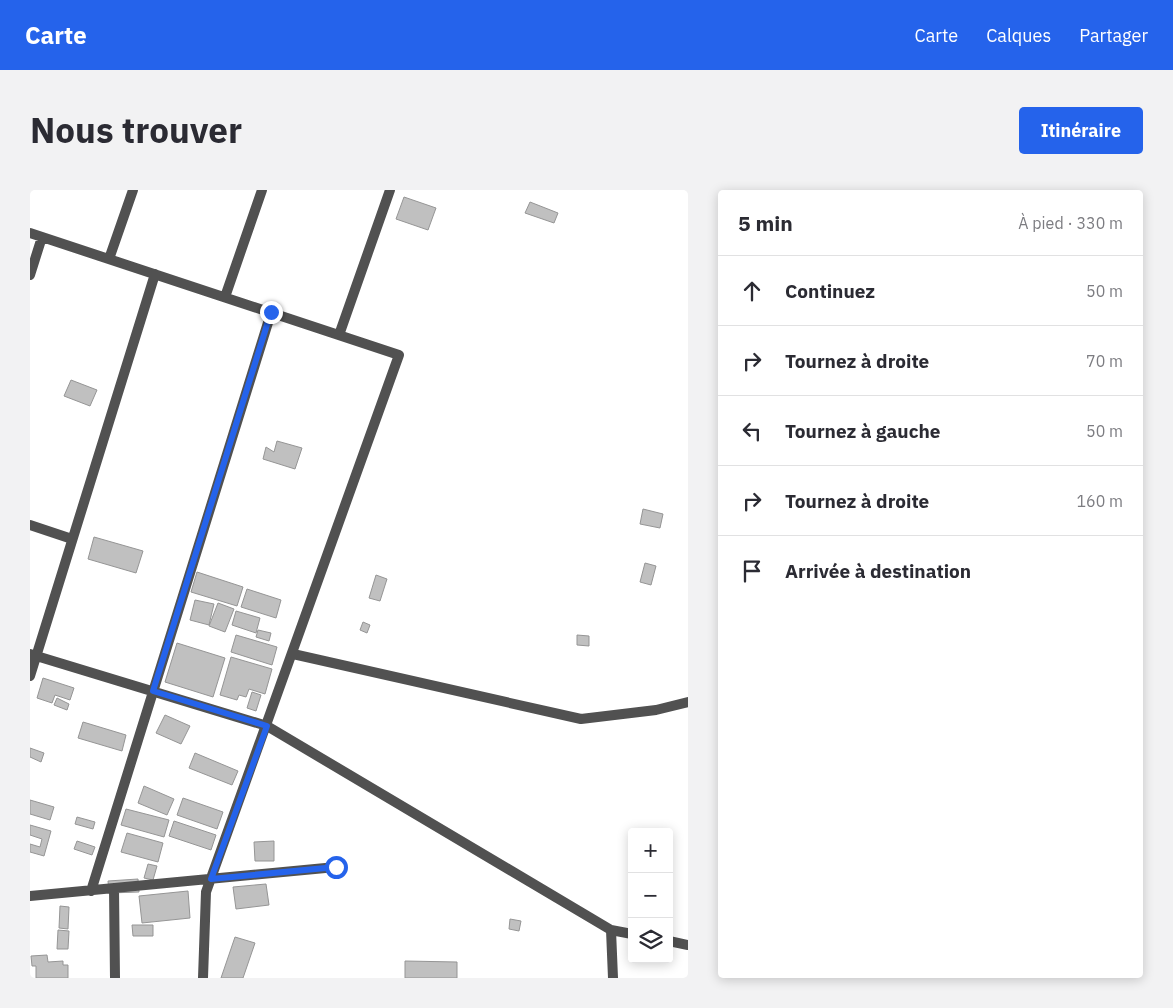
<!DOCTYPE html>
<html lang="fr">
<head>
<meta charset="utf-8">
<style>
  :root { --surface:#fff; --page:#f2f2f3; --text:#2b2b33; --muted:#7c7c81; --line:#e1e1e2; --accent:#2563eb }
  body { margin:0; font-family:"IBM Plex Sans",sans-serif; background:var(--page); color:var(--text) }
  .controls { position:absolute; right:15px; bottom:15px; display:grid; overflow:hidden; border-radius:5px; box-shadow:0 2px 12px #0003 }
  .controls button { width:45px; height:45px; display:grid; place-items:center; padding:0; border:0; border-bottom:1px solid var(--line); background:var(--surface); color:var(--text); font:25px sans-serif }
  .stop { position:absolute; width:15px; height:15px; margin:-11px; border:4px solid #2563eb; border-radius:50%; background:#fff }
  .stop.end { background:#2563eb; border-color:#fff; box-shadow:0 1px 5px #0008 }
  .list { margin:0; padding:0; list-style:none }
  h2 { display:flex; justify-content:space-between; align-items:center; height:65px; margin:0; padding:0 20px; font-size:21px }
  h2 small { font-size:16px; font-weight:400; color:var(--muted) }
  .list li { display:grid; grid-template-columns:32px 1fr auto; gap:15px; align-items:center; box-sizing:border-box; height:70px; padding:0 20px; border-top:1px solid var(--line) }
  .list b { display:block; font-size:19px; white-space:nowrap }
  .list em { font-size:16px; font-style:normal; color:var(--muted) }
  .icon { flex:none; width:28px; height:28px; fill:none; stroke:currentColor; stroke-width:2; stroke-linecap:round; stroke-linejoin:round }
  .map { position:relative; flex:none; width:658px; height:788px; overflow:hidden; border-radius:5px }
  header { display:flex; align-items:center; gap:30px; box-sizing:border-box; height:70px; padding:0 25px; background:var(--accent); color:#fff }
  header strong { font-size:24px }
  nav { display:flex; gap:28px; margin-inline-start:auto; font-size:18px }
  .intro { display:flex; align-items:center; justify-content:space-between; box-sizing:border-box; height:120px; padding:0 30px }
  h1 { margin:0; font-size:35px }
  .button { padding:12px 22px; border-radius:5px; background:var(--accent); color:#fff; font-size:18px; font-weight:700 }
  main { display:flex; gap:30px; padding:0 30px }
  aside { flex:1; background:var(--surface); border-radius:5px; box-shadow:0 2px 12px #0003 }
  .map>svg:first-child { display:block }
  .building { fill:#c0c0c0; stroke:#959595 }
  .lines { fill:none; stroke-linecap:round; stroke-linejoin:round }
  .street { stroke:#515151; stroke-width:10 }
  .route { stroke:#2563eb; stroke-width:6 }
</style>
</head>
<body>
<header>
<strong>Carte</strong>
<nav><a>Carte</a><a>Calques</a><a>Partager</a></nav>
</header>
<div class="intro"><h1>Nous trouver</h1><a class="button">Itinéraire</a></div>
<main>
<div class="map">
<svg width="658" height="788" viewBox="0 0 658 788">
  <rect width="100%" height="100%" fill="#fff"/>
  <path class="building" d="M374,7L406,18L398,40L366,29Z
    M500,12L528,23L524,33L495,23Z
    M41,190L67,200L60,216L34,206Z
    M247,251L272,258L265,279L233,269L236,257L244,262Z
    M613,319L633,324L630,338L610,334Z
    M64,347L113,361L106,383L58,369Z
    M615,373L626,376L621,395L610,392Z
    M167,382L213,397L207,416L161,402Z
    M346,385L357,389L350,411L339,408Z
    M217,399L251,410L246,428L211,417Z
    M165,410L184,414L179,435L160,430Z
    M188,413L204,419L195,442L179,436Z
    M206,421L230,428L226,443L202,435Z
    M333,432L340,435L337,443L330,440Z
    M228,440L241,443L239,451L226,447Z
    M206,445L247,457L242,475L201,462Z
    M547,445L559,446V456L547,455Z
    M147,453L195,468L183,507L135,492Z
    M201,467L242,479L235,504L219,499L216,507L209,505L207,510L190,505Z
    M13,488L44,498L40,510L25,505L22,513L7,508Z
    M222,502L231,505L226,521L217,518Z
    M27,508L39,514L37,520L24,515Z
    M135,525L160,536L151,554L126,543Z
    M53,532L96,545L92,561L48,548Z
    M0,558L14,563L11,572L0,567Z
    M165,563L208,581L202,595L159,578Z
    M114,596L144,609L137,625L108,613Z
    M153,608L193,622L187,639L147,625Z
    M0,610L24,617L20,630L0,624Z
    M96,619L139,630L134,647L91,635Z
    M47,627L65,632L63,639L45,634Z
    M144,631L186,645L181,660L139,646Z
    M0,635L21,641L14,666L0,662V654L10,657L12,649L0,645Z
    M97,643L133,653L128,672L91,662Z
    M47,651L65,657L62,665L44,659Z
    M244,651V671H225L224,652Z
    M118,674L127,676L123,690L114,688Z
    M108,689L109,702L79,703L78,691Z
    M236,694L239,715L206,719L203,697Z
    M158,701L160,728L112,733L109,706Z
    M30,716L39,717L38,739L29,738Z
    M480,729L491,731L489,741L479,739Z
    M102,735H123V746H103Z
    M28,740L39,741L38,759H27Z
    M205,747L225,753L213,788H191Z
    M17,765L18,772L33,771V775H38V788H6V776H2L1,766Z
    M375,771L427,772V788H375Z"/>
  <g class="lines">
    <path class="street" d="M0,43L369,165L176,702L173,788
      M79,69L103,0
      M0,85L12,47
      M195,107L232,0
      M309,145L360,0
      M0,335L42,349
      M0,464L237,536L581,740L602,744
      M263,464L551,529L626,520L658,512
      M0,486L125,84
      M84,698L85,788
      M61,701L241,123
      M0,706L306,677
      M581,740L583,788
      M639,751L658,755"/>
  </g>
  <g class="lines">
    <path class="route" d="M241,122L123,501L237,536L181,689L306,677"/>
  </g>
</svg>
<div class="controls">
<button>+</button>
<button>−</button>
<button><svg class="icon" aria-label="layers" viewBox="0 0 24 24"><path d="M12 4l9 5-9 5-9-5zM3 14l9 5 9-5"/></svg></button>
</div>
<div class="stop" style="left:306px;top:677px"></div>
<div class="stop end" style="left:241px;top:122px"></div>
</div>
<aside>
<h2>5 min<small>À pied · 330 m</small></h2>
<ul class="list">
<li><svg class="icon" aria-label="ahead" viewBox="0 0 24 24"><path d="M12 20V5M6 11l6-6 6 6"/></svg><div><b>Continuez</b></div><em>50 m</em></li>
<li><svg class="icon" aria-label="right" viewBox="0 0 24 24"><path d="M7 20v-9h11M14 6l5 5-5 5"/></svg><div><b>Tournez à droite</b></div><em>70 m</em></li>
<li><svg class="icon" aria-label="left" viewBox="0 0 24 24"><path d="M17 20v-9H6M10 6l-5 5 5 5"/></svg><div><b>Tournez à gauche</b></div><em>50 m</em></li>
<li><svg class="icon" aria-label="right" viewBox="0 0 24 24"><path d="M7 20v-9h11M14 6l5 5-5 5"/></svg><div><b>Tournez à droite</b></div><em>160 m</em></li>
<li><svg class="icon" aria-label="arrive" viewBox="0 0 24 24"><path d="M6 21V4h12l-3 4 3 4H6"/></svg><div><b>Arrivée à destination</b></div></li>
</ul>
</aside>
</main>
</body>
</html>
